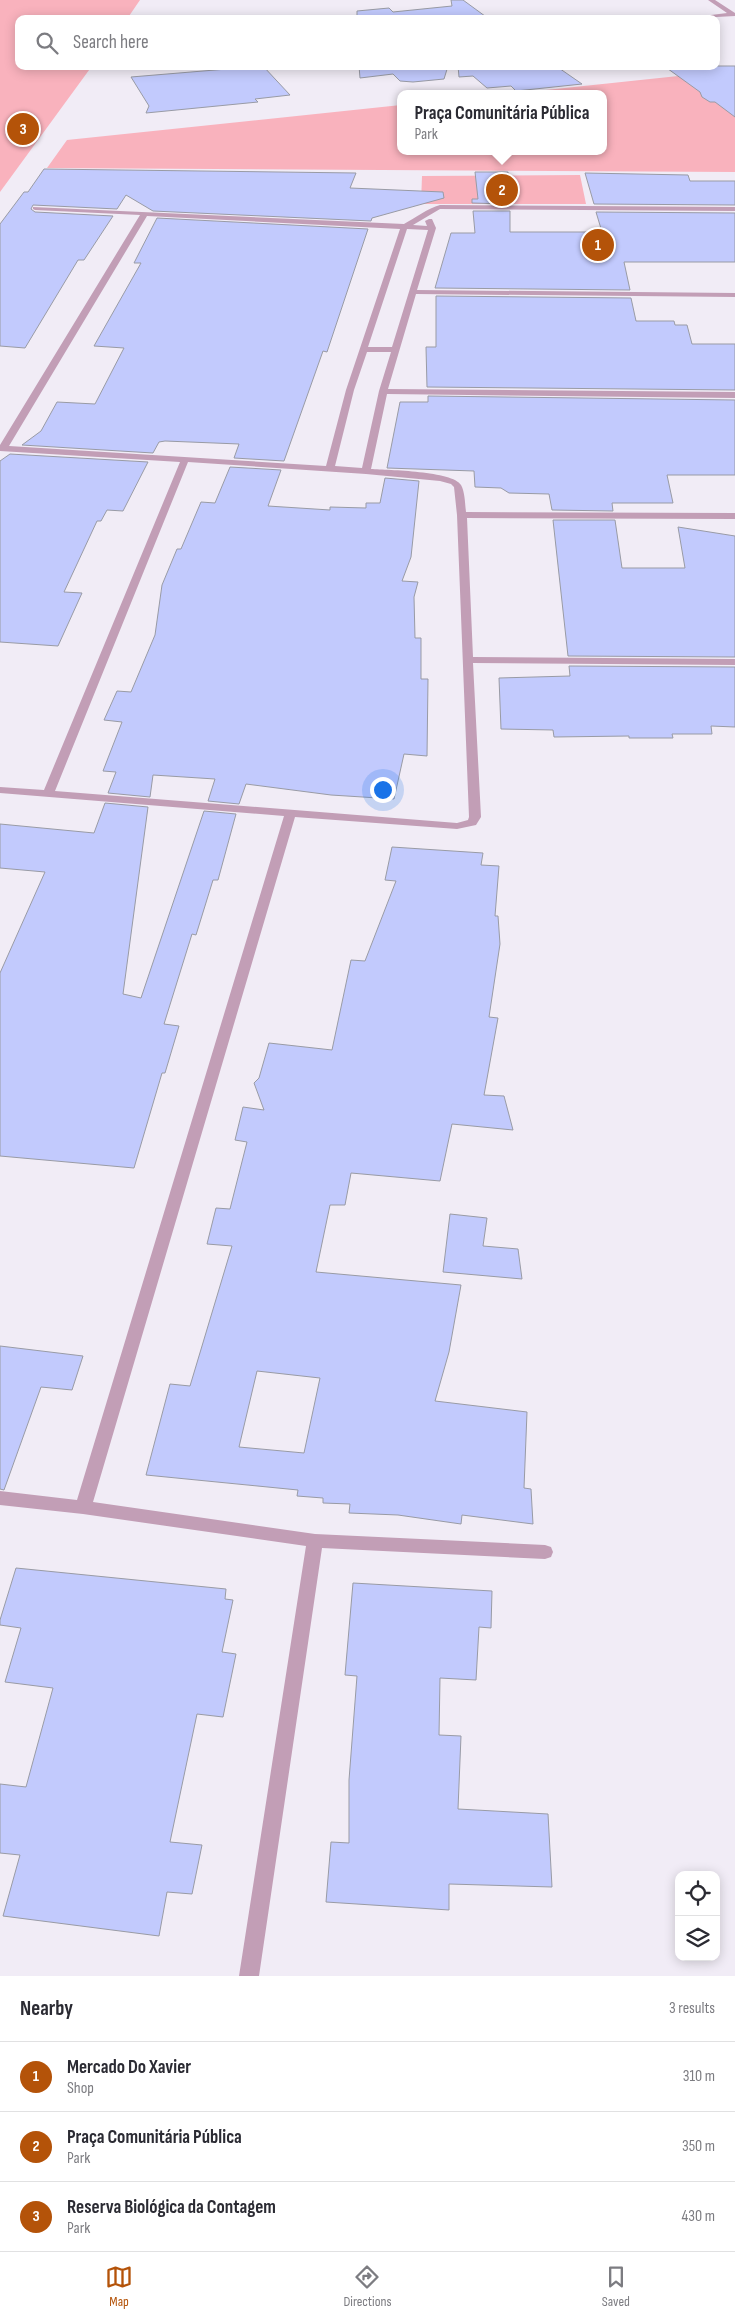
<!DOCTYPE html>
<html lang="en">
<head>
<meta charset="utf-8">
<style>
  :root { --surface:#fff; --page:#f7f7f7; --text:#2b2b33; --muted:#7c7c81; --line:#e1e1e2; --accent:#b45309 }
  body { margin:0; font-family:"Sofia Sans Condensed",sans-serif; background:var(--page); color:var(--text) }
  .controls { position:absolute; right:15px; bottom:15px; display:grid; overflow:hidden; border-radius:10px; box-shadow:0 2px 12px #0003 }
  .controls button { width:45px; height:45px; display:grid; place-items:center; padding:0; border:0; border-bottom:1px solid var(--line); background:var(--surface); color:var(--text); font:25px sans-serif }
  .you { position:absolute; left:382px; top:789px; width:18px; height:18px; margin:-12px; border:4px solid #fff; border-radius:50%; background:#1a73e8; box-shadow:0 0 0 8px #1a73e833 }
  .badge { display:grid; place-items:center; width:32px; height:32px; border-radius:50%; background:var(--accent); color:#fff; font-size:16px; font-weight:700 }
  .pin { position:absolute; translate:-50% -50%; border:2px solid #fff; box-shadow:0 1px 5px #0006 }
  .popup { position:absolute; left:397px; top:90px; width:210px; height:65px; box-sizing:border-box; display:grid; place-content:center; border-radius:10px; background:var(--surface); filter:drop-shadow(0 1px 4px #0005); font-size:16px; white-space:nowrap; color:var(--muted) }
  .popup b { font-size:19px; color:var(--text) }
  .popup::after { content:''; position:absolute; left:50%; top:100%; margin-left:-10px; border:10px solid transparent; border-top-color:var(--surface) }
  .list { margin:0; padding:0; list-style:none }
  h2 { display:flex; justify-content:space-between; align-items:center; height:65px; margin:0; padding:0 20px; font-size:21px }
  h2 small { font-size:16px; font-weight:400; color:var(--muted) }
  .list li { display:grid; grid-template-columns:32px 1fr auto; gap:15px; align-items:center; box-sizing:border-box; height:70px; padding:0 20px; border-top:1px solid var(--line) }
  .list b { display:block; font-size:19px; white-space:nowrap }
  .list p { margin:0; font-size:16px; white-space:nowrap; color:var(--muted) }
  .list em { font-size:16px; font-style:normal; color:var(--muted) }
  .icon { flex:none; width:28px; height:28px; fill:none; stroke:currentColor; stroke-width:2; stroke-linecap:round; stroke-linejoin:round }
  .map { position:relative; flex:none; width:735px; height:1976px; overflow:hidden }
  .search { position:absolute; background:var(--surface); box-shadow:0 2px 12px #0003; left:15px; right:15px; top:15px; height:55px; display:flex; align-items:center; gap:12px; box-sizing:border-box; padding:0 18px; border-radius:10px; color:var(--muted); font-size:19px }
  .sheet { height:275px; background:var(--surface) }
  nav { display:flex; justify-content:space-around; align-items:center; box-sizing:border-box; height:70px; border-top:1px solid var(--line); background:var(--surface); font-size:14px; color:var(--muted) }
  nav a { display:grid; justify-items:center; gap:2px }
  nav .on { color:var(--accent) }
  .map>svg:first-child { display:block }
  .green { fill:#f9b2bd }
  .building { fill:#c2cafd; stroke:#999ba5; fill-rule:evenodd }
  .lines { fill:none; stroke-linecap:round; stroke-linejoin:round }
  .street { fill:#c29eb6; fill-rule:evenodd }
</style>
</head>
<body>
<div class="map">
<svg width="735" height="1976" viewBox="0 0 735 1976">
  <rect width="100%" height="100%" fill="#f1ecf6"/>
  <path class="green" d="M0,0H140L127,19H19V66H92L0,192Z
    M735,70V172L47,168L67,140L401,105V151H603V94H507Z
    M580,175L586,204H421L422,176Z"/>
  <path class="building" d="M451,0H463L489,19H357V11L389,8L393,12L452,6Z
    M263,66L290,95L255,99L258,102L146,113L149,106L131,77Z
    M359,66H448L444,79L413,82L400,81L393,74L360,78Z
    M458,66H556L582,84L516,91L511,86L487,88L473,76L459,77Z
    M664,66H735V117L715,102H710L702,97L700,92Z
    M44,169L356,173L350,188L443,192L444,198L372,218L371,221L153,211L126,195L117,209L33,205L31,209L35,212L113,216L84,260H78L25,348L0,346V224L24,192H28Z
    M475,172H508L509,204L472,203V199H478Z
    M585,173L688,175L690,181H735V205L594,204Z
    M473,211H510V232H602L596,212L735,213V262H624L630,290L435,288L451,233H475Z
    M157,218L368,229L327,352L323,351L284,461L234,458L239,444L165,441L159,442L153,453L22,445L41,431L57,402L95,404L124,348L94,346L141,263H134Z
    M436,296L631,298L636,321H674L675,325H687L692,344H735V390L427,387L426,347H436Z
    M428,396L735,400V475H667L673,503H612L613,511L552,510L549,494L509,493L501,488L475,487L474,471L387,468L400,402H428Z
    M10,454L148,462L123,511L107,510L101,521H97L64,592L82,593L58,646L0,642V461Z
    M230,467L281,470L268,506L330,510V507L366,508V503H380L385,478L419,481L411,557L402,581L418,582L414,597L415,638H421V679H428L427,756L404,754L394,799L331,795L246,784L239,804L208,801L215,779L153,775L150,797L108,793L116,772L103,771L122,722L104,720L117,691L131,692L155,635L162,585L177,549H181L201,502L215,503Z
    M553,520H615L622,568H685L678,527L735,536V657L568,656Z
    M569,666L735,667V727L711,726L712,734H672L673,738H629V736L554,737L553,730L501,729L499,678L570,676Z
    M105,803L148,807L123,994L141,998L204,811L236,814L218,880H213L196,935L192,934L164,1024L179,1026L165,1073H162L134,1168L0,1156V973L45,872L0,868V824L94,833Z
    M392,847L483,853L481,865L499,866L495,916H498L500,944L489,1017L498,1018L484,1095L504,1096L513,1130L452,1124L440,1181L351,1173L345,1205H330L316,1272L461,1285L449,1352L435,1401L527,1412L524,1488L531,1489L533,1524L462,1515L461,1524L398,1515L349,1513L350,1504L323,1503V1498L297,1496L298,1490L146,1475L170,1384L190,1386L232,1246L207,1244L216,1208L230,1209L247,1142L235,1140L243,1107L264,1110L254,1083L259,1078L269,1043L332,1050L351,960L365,961L396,881L385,880ZM257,1371L320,1378L304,1453L239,1447Z
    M450,1214L487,1218L483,1246L518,1249L522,1279L443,1272Z
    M0,1346L83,1356L72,1390L41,1387L4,1490L0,1489Z
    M16,1568L226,1589L225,1599L233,1600L222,1652L236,1654L223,1717L197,1714L170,1842L202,1845L192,1894L167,1892L159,1936L3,1916L20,1855L0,1853V1784L26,1787L53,1688L5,1682L21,1628L0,1625V1620Z
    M353,1583L492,1591L491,1628L479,1627L476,1680L440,1678L439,1735L461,1736L458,1809L548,1814L552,1887L449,1884V1910L326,1902L331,1842L349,1843V1780L357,1676L345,1675Z"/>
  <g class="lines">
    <path class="street" d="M708,0H715L735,13V16L679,19L727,13Z
      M170,66L148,70L145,68L148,66Z
      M440,205L735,207V211L440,209L413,225L427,226L425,221L429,219H432L436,228L417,290L735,293V297L416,294L388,389L735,392V398L387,394L371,469C388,470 453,471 461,485C465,492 465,504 466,512L735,513V519L467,518L473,657L735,659V665L473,663L481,817L476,825L457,829L295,817L93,1502L315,1534L545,1545L551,1547L553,1552L551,1557L545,1559L322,1548L259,1976H239L306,1546L83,1514L0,1505V1491L77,1500L284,816L0,793V787L44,790L180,462L0,451V445L140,215L35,210L33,209V207L404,224C415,218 428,208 440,205ZM147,216L400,229L346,390L326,466L9,446ZM407,229L428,230L392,347H368ZM367,352H391L379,391L362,468L335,466L354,390ZM188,462L366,474L440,481L451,484L454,487L457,515L469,817L468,820L457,823L55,791Z"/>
  </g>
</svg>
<div class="controls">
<button><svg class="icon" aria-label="locate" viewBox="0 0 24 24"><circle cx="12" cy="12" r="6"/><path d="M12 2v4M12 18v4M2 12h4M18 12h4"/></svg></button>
<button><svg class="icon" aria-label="layers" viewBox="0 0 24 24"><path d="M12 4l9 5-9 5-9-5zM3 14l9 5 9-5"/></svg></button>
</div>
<div class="you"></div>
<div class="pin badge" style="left:598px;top:245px">1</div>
<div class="pin badge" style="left:502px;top:190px">2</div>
<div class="popup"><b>Praça Comunitária Pública</b>Park</div>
<div class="pin badge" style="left:23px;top:129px">3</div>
<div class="search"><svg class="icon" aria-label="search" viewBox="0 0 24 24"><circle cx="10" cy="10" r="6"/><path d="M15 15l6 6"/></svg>Search here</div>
</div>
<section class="sheet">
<h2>Nearby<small>3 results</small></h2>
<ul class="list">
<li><span class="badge">1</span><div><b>Mercado Do Xavier</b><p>Shop</p></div><em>310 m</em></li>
<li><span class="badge">2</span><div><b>Praça Comunitária Pública</b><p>Park</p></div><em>350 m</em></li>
<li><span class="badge">3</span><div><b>Reserva Biológica da Contagem</b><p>Park</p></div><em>430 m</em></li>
</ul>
</section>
<nav>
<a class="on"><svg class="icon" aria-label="map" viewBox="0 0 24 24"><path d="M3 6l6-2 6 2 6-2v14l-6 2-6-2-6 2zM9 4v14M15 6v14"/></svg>Map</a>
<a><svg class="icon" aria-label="directions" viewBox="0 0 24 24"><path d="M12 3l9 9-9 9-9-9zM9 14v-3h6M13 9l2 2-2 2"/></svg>Directions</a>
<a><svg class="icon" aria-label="saved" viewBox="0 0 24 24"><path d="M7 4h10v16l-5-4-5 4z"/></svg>Saved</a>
</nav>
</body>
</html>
